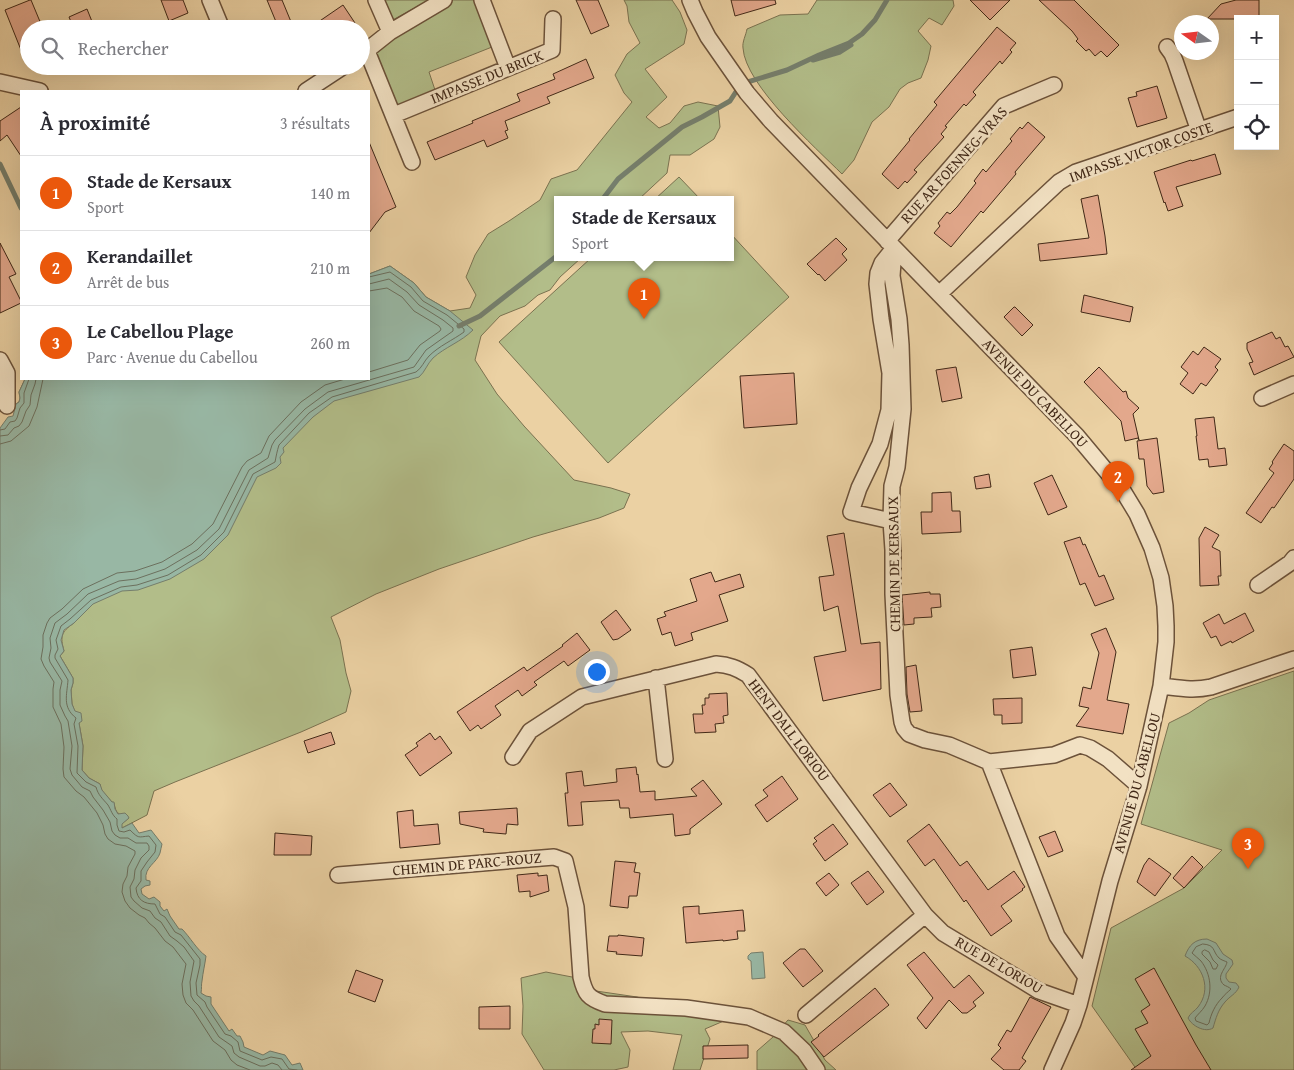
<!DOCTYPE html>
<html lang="fr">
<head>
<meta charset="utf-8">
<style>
  :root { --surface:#fff; --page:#f7f7f7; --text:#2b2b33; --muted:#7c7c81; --line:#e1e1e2; --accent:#ea580c }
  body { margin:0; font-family:"Gentium Book Plus",serif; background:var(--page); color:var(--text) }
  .controls { position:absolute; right:15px; top:15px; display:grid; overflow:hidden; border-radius:0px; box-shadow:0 5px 20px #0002 }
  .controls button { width:45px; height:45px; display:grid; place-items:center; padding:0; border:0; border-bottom:1px solid var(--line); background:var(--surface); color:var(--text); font:25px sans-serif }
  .compass { position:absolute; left:1174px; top:15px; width:45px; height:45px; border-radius:50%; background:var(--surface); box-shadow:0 5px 20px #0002; rotate:284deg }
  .you { position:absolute; left:596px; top:671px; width:18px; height:18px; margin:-12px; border:4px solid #fff; border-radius:50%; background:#1a73e8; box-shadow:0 0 0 8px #1a73e833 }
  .badge { display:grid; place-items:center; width:32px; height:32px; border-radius:50%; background:var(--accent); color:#fff; font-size:16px; font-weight:700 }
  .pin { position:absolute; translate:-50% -41px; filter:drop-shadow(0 1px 2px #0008) }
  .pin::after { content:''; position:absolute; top:26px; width:18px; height:15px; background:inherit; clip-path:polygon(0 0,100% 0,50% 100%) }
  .popup { position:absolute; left:554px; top:196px; width:180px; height:65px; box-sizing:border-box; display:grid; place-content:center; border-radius:0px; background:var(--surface); filter:drop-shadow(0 1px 4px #0005); font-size:16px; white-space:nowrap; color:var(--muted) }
  .popup b { font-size:19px; color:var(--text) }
  .popup::after { content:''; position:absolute; left:50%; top:100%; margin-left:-10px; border:10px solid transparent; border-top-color:var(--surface) }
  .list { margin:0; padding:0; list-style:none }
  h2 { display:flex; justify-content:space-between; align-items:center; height:65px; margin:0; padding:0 20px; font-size:21px }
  h2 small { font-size:16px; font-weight:400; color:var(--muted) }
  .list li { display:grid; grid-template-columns:32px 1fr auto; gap:15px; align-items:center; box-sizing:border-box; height:75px; padding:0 20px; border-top:1px solid var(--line) }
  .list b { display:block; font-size:19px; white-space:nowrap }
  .list p { margin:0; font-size:16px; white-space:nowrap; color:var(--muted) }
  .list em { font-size:16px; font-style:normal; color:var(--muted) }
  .icon { flex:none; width:28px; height:28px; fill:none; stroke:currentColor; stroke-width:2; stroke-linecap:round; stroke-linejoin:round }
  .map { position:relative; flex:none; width:1294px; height:1070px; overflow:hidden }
  .search { position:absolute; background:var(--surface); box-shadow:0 5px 20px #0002; left:20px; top:20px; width:350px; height:55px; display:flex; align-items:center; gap:12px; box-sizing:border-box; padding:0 18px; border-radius:28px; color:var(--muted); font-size:19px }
  .panel { position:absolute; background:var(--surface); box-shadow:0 5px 20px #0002; left:20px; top:90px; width:350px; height:290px; border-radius:0px }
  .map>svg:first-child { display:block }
  .green { fill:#b2bd89; stroke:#7a7250 }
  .water { fill:#98b7a4; stroke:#757e6c }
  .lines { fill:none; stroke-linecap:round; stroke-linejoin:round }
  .shore { stroke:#6c705e; stroke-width:1 }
  .stream { stroke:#757e6c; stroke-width:5 }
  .building { fill:#e3a88c; stroke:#412817 }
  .minor-casing { stroke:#6c523a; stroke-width:18 }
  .minor { stroke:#f2e1c3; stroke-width:15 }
  .labels { text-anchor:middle; stroke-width:5; stroke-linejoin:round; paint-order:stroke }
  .street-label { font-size:15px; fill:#412817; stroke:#f2e1c3 }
</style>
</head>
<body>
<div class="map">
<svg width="1294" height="1070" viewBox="0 0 1294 1070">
  <rect width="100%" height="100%" fill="#ebd1a3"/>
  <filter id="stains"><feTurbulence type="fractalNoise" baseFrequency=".004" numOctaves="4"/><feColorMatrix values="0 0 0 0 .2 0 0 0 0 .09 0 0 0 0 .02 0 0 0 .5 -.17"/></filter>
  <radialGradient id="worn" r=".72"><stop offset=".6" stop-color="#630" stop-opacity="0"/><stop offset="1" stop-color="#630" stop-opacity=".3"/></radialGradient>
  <path class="green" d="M380,0H429L389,22Z
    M453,0H475L492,47L429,72L436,93L397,111L372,49L389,33Z
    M624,0H672L680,12L687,30L684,44L645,69L667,97L646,117L659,128L670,123L684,106L698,102L718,106L720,127L714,139L690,155H670L667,173L638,200H558V258H581L560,277L550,290L538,295L525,306L500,316L481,336L475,360L497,394L524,426L574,480L611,488L630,494L624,508L599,518L533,537L439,569L376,594L331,617L340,640L346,673L351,691L346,712L301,732L175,782L154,791L147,815L122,828L121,824L129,818C118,814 116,814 114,803L112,802L101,790L100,784L89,778L82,770L83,746L79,723L72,704L71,690L73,683V678L60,656L64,651C60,636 61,632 74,623L57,602L0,1070V471L6,468L16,404L19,402L20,398L19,392L25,379H369V274L390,266L414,283L426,297L450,311L470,308L476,295L466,277L475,255L488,234L509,221L540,200L551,179L577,170L632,102L624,93L615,75L627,54L640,43L629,22L627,6Z
    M817,0H953L954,6L942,25L929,18L918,31L931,46L928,60L921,78L908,83L900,89L889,107L872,122L854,160L842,174C815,147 745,85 743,48C742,42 746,35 747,29L780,15L808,14Z
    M679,177L701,200H654Z
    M730,233L789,297L608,463L499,342L591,258H730Z
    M1294,671V1070H1137L1092,1006L1111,928L1184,888L1222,850L1141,824L1169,723L1189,713L1209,700Z
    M546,972L572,977L596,991L637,997L683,1010L733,1017L705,1029L710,1039L700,1070H673L682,1035L648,1031L621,1032L630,1050L628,1067L614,1070H544L522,1034L523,1006L521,978Z
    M788,1020L805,1025L825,1060L836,1070H757V1051L773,1037Z"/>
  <path class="water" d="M390,266L414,283L426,297L450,311L473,330C461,342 445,347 433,358C427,364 425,372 419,377L334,401L313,417L283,448L284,452L280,457L281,463L276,468L257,477L228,535L204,559L170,579L138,590L122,591L93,604L74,623L64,630L61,640L64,651L60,656L73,678V683L71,690L72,704L75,711L81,713L82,721L79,723L83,746L82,770L89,778L100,784L102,790L112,802H114L115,809L118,814L125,813L128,816L129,818L122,824V828L132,823L139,833L151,830L162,844C161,847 161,850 160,853C157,863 144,867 146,880L150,881V885L145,886L141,889L142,894L149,899L154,897L160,902V906L164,911L167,909L170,916L179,929H182C190,937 197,950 206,956C205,964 203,972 202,981C201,985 202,988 201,993L206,996L211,997V1004L229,1031L232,1029L237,1036H240L243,1042L244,1047L263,1055L270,1051L285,1055L292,1065L300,1063L303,1070H0V428L8,417L13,416L16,404L19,402L20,398L19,392L25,379H369V274Z
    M1207,939L1216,943L1223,954L1232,960L1233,964L1226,974V978L1229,982L1236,983L1239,987C1236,994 1230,996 1225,1002C1218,1010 1216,1018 1213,1028C1205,1033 1192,1026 1188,1018C1190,1013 1195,1011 1198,1007C1212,989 1203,966 1185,956C1189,945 1195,939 1207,939Z
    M763,952L765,978L752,979L751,961L748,959V956L751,953Z"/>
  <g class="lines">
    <path class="shore" d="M369,291L387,288L402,297L414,311L439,326L441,329L440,331L420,345L408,360L369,372
      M0,430L5,429L10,422L15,421L17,418L20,408L24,403V393L29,379
      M0,436L8,435L14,428L19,426L22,422L26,411L30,405L31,395L35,384L36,379
      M0,444L11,441L29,426L37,407L43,379
      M1203,944C1216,945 1212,951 1219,958C1221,960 1225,961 1227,962C1226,969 1215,977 1224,985C1226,986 1229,987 1231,989C1228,992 1225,994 1222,998C1215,1005 1211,1014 1209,1023L1207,1025L1196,1021L1195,1018C1198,1014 1202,1011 1205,1006C1213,992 1211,974 1201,961C1198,958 1195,956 1192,953L1196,947Z
      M1205,950L1209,952L1213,960L1218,965L1216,969H1213L1210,962L1202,954V952Z
      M250,1070L237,1065L231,1060L225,1050L213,1041L193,1010L186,1003L183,995L182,984L186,964L173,947L165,941L155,928L149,923L145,918L139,915L130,908L125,901L122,892L123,884L127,876L128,867L135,854V851L126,846L115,844L108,839L105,834L103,825L97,813L84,797L76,791L64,777L63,769L64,747L61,724L53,707V689L54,682L44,666L41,659L43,647V635L47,623L50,618L62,609L83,589L117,573L135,571L162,562L192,544L213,524L242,467L247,461L261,453L269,436L301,402L325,385L345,379
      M282,1070L278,1065L272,1063L265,1066H260L239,1057L234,1053L232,1046L219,1037L199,1006L194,1001L191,996L190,982L194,961L184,947L177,941L170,936L161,922L155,918L150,911L142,908L134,901L131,897L130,887L134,879L135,870L141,858L149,850V846L147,843H136L128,838H120L115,835L112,831L110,822L103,810L93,797L90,791L82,787L72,775L70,769L72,746L68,721L65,716L60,705V690L62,681L50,662L49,658L51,648L50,638L55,623L67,614L88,594L119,581L136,579L165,569L197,550L219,529L249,470L268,458L272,445L275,440L305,409L328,392L414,367L426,350L453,331V328L443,320L419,305L407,292L389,279L369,284
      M297,1070L289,1069L282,1059L271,1057L262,1060L240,1051L238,1042L231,1036L225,1034L207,1007L205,1002L197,995L196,983L200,965V959L181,935L175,932L165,917L160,914L155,904C144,904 137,900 136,888L141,881V871L147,862L155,852L156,845L149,836C138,837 139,839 130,830L124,832L119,831L117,825V819C112,815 111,810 108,805C103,799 98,795 96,787L86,782L77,773L78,746L74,724L76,718C62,707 67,695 68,680L55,658V655L58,649L56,640L61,626L70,619L91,600L121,587L137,585L168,575L201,555L224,532L253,474L275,462C276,457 277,451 279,445L309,413L332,397L416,372C422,368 424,361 429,356C439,346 453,340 464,332V329L447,315L423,301L411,287L390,272L369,277"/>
    <path class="stream" d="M813,60L840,52L851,45
      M0,164L21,208
      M602,200L618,179L682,127L702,117L730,101L741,84L787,70L819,55L849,43L862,34L875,20L887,0
      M459,326L480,316L558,255"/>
  </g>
  <path class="building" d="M30,0H31L41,24L27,30L25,60L5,10Z
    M161,0H183L188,13L169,21Z
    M267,0H282L294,29H279Z
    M576,0H598L609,26L591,34Z
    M731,0H775L776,4L735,16Z
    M970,0H1010L990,20Z
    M1039,0H1074L1119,45L1107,57L1101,51L1095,56L1089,49L1086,51L1076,41L1078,39L1072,31Z
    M1236,0H1259V19H1207L1221,4Z
    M343,5L355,23L347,29H308Z
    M87,9L95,29H74L69,17Z
    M997,27L1016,43L1010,50L1012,52L1002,64L1000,61L973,92L976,95L966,106L964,104L945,126L947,127L941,134L944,137L914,170L917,172L907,183L905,181L898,189L882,174L910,140L909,139L937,105L934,102Z
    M586,59L594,78L547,97L550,103L505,121L508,130L505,131L508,138L487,147L484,140L435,160L427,142L473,123L472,121L520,101L517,94L555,79L553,74Z
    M1157,86L1167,118L1137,127L1128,98L1137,96L1136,92Z
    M21,107V156L7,135L0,141V121Z
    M1028,122L1045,137L1015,172L1016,174L983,213L981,211L951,247L934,233L940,226L938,223L947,212L950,214L957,207L976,183L974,181L983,169L986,172L1012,141L1010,139L1020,127L1022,129Z
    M369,142L396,207L385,212L369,233Z
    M1215,154L1221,174L1176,187L1183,206L1168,211L1165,202L1164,203L1154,172L1191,160L1192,161Z
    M1098,195L1105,236L1107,254L1040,261L1038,244L1089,238L1081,199Z
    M836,238L847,249L842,254L847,260L825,281L819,274L818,275L807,264Z
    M0,243L16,274L9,277L21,301V303L0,313Z
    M1084,295L1133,307L1130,322L1081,312Z
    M1014,307H1015L1033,325L1022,336L1004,317Z
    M1272,332L1276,339L1280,337L1285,347L1288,346L1294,357L1254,375L1249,363L1253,362L1247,349V343Z
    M1204,347L1221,359L1215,367L1218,370L1206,386L1201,383L1193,394L1180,384L1188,373L1181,367L1193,351L1198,355Z
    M956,367L962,398L942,402L936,370Z
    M1099,367L1123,392L1126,391L1128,398L1139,408L1133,414L1139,440L1138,438L1125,441L1121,421L1084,382Z
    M794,373L797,424L744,428L740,376Z
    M1214,417L1218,449L1225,448L1227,465L1209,467L1208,459L1199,460L1196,436H1197L1195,419Z
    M1157,438L1164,492L1153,494L1147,486L1144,459H1139L1137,441Z
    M1284,444L1294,451V479L1274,508L1272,507L1261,523L1246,513L1274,473L1269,469L1273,463L1272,462Z
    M989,474L991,487L976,489L974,477Z
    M1052,475L1067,507L1048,515L1034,483Z
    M951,492L952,511H960L961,532L922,534L921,512H932V493Z
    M1205,527L1219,535L1212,547L1220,551L1221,576H1218L1219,585L1200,586L1199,538Z
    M844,533L861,644L880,642L881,689L823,701L814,657L846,651L838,606L824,611L819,577L834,575L827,536Z
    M1080,537L1083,545L1085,544L1099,577L1104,575L1114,599L1095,606L1085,583L1080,585L1064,542Z
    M711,572L715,582L740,574L744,587L719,595L728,621L691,633L693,640L675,646L671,632L662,635L657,619L666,616L664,612L697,601L690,579Z
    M930,592V594H940L941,607L931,608L932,617L914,618V624L904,625L902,595Z
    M616,610L631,630L618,639L613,640L601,622Z
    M1245,613L1254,631L1232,643L1231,641L1221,646L1216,636L1211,638L1203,623L1219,614L1224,624Z
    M1106,628L1116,652L1107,700L1129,704L1123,734L1076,726L1089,708L1079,706L1083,687L1091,689L1099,653L1091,634Z
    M577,633L590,650L568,666L564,661L534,682L537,685L522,696L518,690L495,706L501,715L481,729L478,725L470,731L457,712L524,667L527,671L563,646L562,645Z
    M1032,647L1036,675L1013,678L1010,650Z
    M916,665L922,711L910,712L907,694L906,667Z
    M727,693L728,715L723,716L724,723L715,724L716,732L695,733L693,714H703L702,705H705V698H709V694Z
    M1022,698V723L1002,724V715H994L993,699Z
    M331,732L335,744L308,753L304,741Z
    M430,733L435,740L440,736L452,753L420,776L405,755L418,746L416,743Z
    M636,767L637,775L638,774L640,792L655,791V800L697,796L691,789L703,780L722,804L690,829V834L675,836L673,814L630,818L629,808H620L619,800L581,802L583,825L568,826L565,793H568L566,773L582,771L584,786L617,782L616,769Z
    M782,776L798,799L767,822L755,805L768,796L763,790Z
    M890,783L907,805L890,817L873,795Z
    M517,808L518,825L507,824L506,834L483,832L484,829L460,824L459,812Z
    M413,810L414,826L438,824L440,844L400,848L397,812Z
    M833,824L848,844L825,861L813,844L817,841L814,838Z
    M929,824L960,866L967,861L988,890L1014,871L1025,887L1022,889L1023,890L1001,906L1012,921L991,936L966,900L964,902L934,859L925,866L907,841Z
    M1055,831L1063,851L1048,857L1039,837Z
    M275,833L312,836L311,855H274Z
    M1192,856L1203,867L1184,888L1173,878Z
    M1149,858L1171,874L1155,896L1137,882L1144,865Z
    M615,861L636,863L634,872L640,873L637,896H629L628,908L610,906Z
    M868,871L884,892L867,905L851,883Z
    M538,873V876L547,875L549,891L530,897V891L519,892L517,875Z
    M829,873L839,885L826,896L816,883Z
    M699,906V914L743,910L745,931H737L738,939L723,941V940L686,943L683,907Z
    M618,935L644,938L642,956L616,954L617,952L607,951L609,936H618Z
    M800,949H805L823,971L803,987L783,963Z
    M924,952L954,988L969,975L984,993L973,1002L976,1006L967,1013H962L949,1000L926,1029L917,1018L933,998L907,965Z
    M1154,968L1196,1045L1211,1070H1131L1151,1056L1135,1029L1148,1023L1141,1011L1150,1005L1135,979Z
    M356,970L383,980L375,1002L348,992Z
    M875,988L889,1005L824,1057L811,1042L819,1036L818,1035Z
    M1030,997L1051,1007L1022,1058L1026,1061L1019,1070H1004L991,1059L1001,1048L998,1045L1007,1030L1011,1032Z
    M510,1006V1029H479V1007Z
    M599,1019L612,1020L611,1044L592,1043L593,1029H595V1024L599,1025Z
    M748,1045V1058L703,1059V1046Z"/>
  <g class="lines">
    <defs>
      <path id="minor" d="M210,0L222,29
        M376,0L390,32
        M482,0L508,68
        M690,0L695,12L708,37L747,93L771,121L1077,436L1123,491L1137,514L1152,548L1161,578L1165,606L1166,626V642L1161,686L1139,786L1110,881L1079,1005L1073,1023L1052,1070
        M1167,47L1172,54L1175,61L1199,131
        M367,51L412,162
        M361,55L390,32L444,0
        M0,82L40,91
        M306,91L344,66
        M394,115L552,50L553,19
        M887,241L1004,106L1054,85
        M894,248L892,276L899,319L901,345L903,409L897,467L892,486L891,521L893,550V594L898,695L902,722L904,728L909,734L925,740L949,745L989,762L1054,755L1080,745L1090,748L1108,759L1139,786
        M939,294L1059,182L1076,172L1238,117
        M0,360L7,373V406
        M1262,398L1294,384
        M891,521L851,512L859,488L880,444L889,410L890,373L881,319L877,284L878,273L882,263L894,248
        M1258,585L1290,563L1294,558
        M656,678L665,759
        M1161,686C1179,688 1193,691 1211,687L1294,659
        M513,757L530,731L582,697L716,664C729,665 737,668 748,675L925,915L943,933L1039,991L1079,1005
        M989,762L1057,936L1086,977
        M338,875L554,857L565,861L576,907L581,977C585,994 588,998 605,1004L686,1008L749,1017L784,1032L804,1051L817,1070
        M806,1015L925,915"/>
    </defs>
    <use href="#minor" class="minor-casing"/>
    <use href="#minor" class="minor"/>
  </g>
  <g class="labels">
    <g class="street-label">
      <text transform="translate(487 77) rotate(-22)" y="5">IMPASSE DU BRICK</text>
      <text transform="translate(1141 152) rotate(-20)" y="5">IMPASSE VICTOR COSTE</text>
      <text transform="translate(954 165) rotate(-48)" y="5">RUE AR FOENNEG-VRAS</text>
      <text transform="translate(1035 393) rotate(46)" y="5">AVENUE DU CABELLOU</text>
      <text transform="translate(894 564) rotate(-91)" y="5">CHEMIN DE KERSAUX</text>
      <text transform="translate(789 730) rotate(53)" y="5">HENT DALL LORIOU</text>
      <text transform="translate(1137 783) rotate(-75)" y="5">AVENUE DU CABELLOU</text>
      <text transform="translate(467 864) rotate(-5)" y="5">CHEMIN DE PARC-ROUZ</text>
      <text transform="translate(999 965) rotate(30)" y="5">RUE DE LORIOU</text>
    </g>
  </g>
  <rect width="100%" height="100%" filter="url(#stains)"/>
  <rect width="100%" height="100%" fill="url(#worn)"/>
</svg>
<div class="controls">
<button>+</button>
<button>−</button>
<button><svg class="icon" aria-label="locate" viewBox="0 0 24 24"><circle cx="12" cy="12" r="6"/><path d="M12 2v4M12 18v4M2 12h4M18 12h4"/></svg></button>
</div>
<svg class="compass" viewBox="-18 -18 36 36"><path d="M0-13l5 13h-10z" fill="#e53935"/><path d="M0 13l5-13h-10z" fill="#7c7c81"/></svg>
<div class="you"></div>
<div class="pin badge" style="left:644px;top:319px">1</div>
<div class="popup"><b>Stade de Kersaux</b>Sport</div>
<div class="pin badge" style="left:1118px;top:502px">2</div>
<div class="pin badge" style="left:1248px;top:869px">3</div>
<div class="search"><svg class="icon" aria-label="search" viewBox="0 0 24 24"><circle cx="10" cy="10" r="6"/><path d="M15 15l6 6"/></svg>Rechercher</div>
<section class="panel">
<h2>À proximité<small>3 résultats</small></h2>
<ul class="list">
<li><span class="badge">1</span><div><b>Stade de Kersaux</b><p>Sport</p></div><em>140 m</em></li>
<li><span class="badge">2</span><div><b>Kerandaillet</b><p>Arrêt de bus</p></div><em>210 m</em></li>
<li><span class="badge">3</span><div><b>Le Cabellou Plage</b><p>Parc · Avenue du Cabellou</p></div><em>260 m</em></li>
</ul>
</section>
</div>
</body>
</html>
